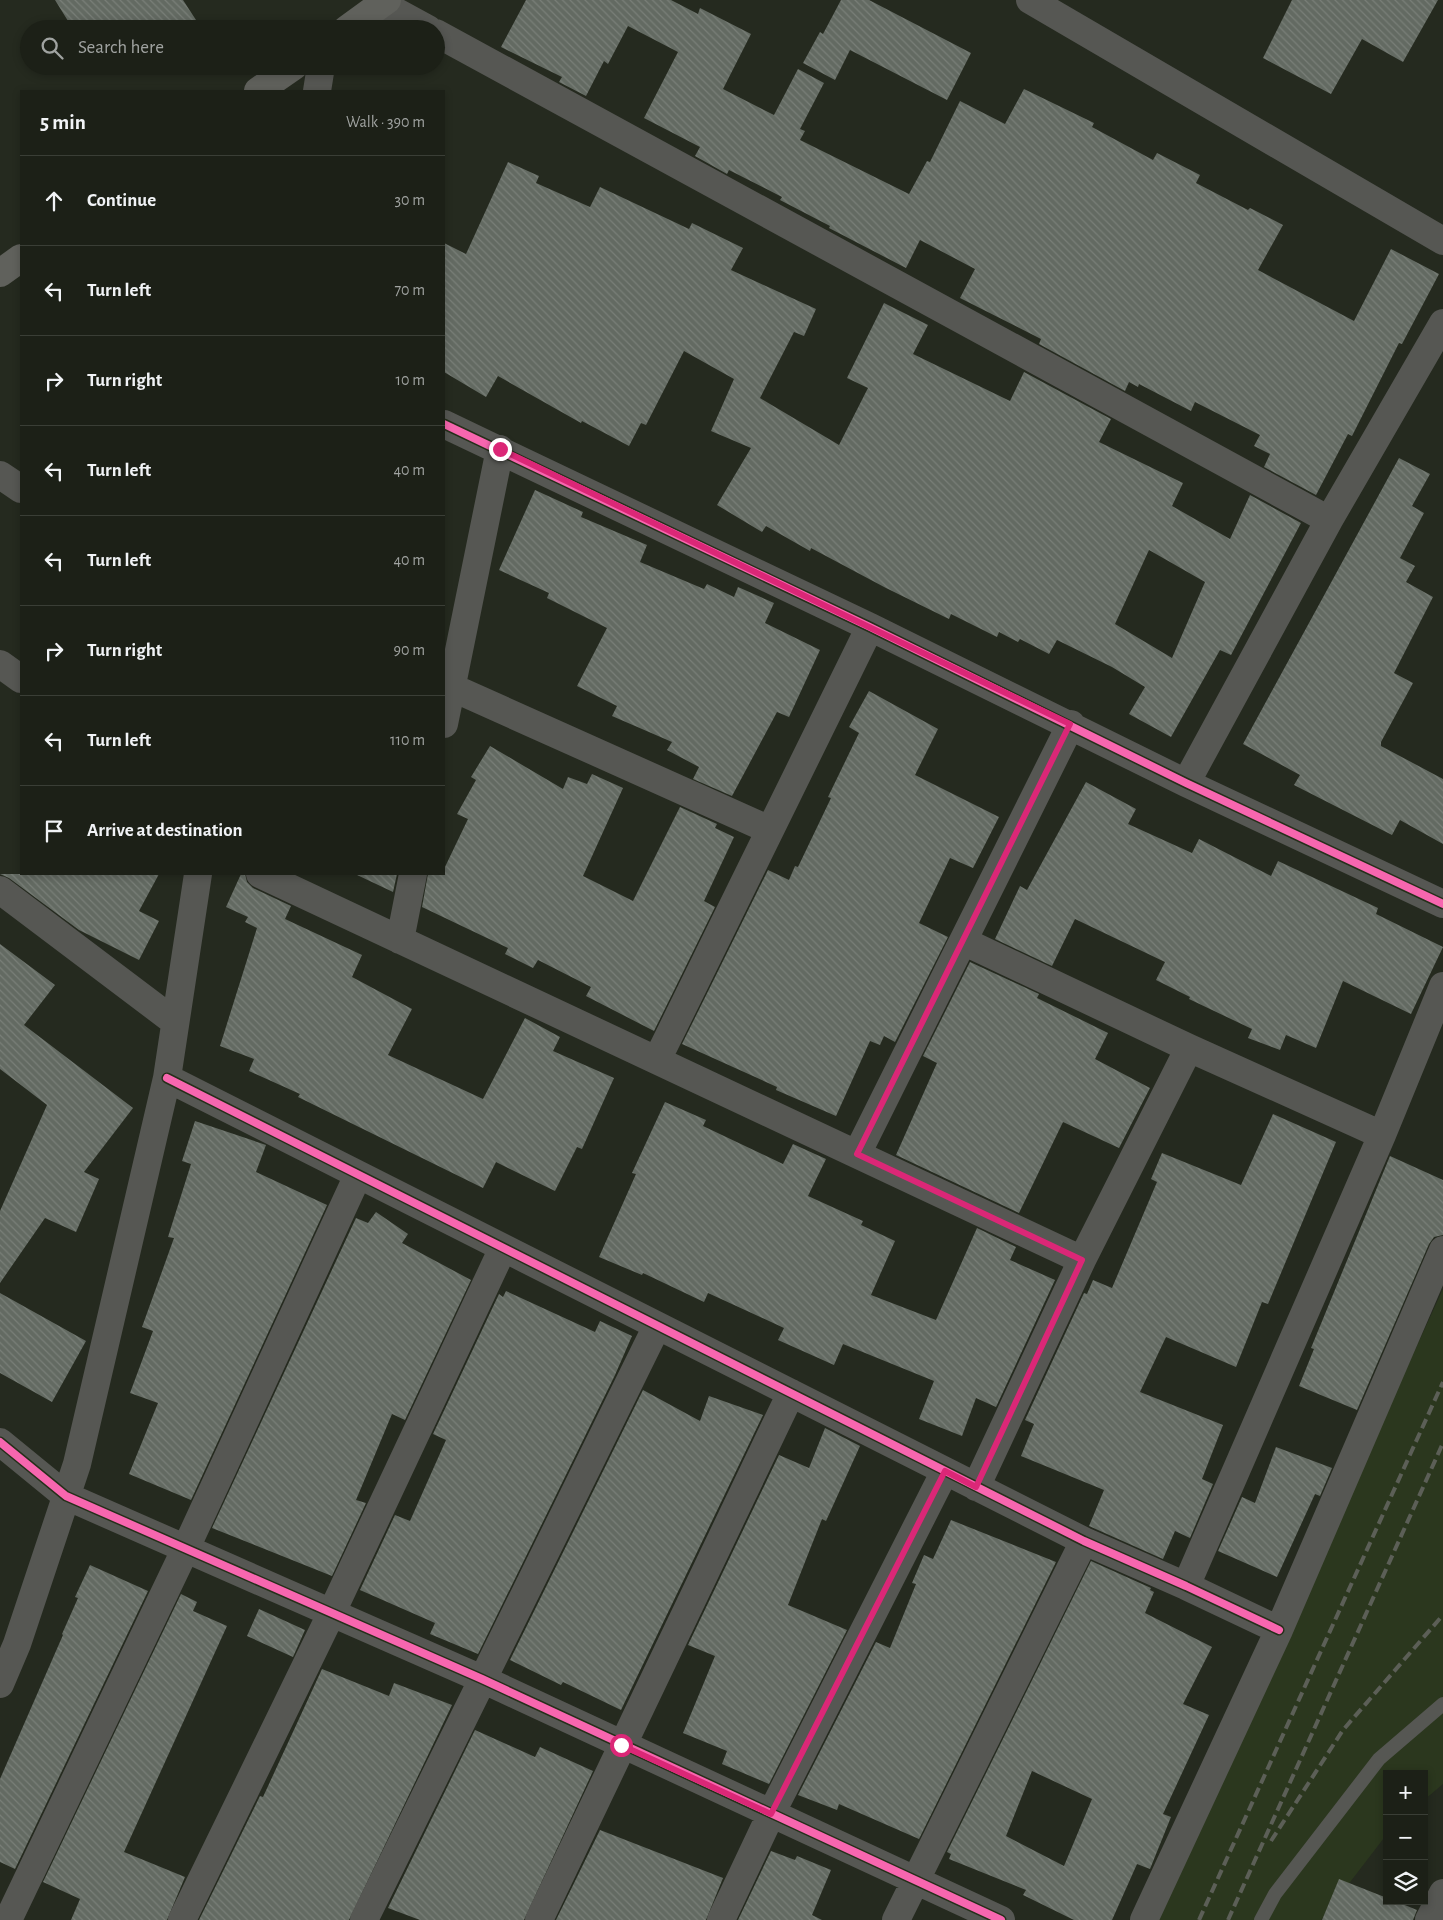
<!DOCTYPE html>
<html lang="en">
<head>
<meta charset="utf-8">
<style>
  :root { --surface:#1c2017; --page:#292d24; --text:#f1f3f6; --muted:#a0a3a1; --line:#3a3e36 }
  body { margin:0; font-family:"Alegreya Sans",sans-serif; background:var(--page); color:var(--text) }
  .controls { position:absolute; right:15px; bottom:15px; display:grid; overflow:hidden; border-radius:0px; box-shadow:0 2px 8px #0003 }
  .controls button { width:45px; height:45px; display:grid; place-items:center; padding:0; border:0; border-bottom:1px solid var(--line); background:var(--surface); color:var(--text); font:25px sans-serif }
  .stop { position:absolute; width:15px; height:15px; margin:-11px; border:4px solid #db2777; border-radius:50%; background:#fff }
  .stop.end { background:#db2777; border-color:#fff; box-shadow:0 1px 5px #0008 }
  .list { margin:0; padding:0; list-style:none }
  h2 { display:flex; justify-content:space-between; align-items:center; height:65px; margin:0; padding:0 20px; font-size:21px }
  h2 small { font-size:16px; font-weight:400; color:var(--muted) }
  .list li { display:grid; grid-template-columns:32px 1fr auto; gap:15px; align-items:center; box-sizing:border-box; height:90px; padding:0 20px; border-top:1px solid var(--line) }
  .list b { display:block; font-size:19px; white-space:nowrap }
  .list em { font-size:16px; font-style:normal; color:var(--muted) }
  .icon { flex:none; width:28px; height:28px; fill:none; stroke:currentColor; stroke-width:2; stroke-linecap:round; stroke-linejoin:round }
  .map { position:relative; flex:none; width:1443px; height:1920px; overflow:hidden }
  .search { position:absolute; background:var(--surface); box-shadow:0 2px 8px #0003; left:20px; top:20px; width:425px; height:55px; display:flex; align-items:center; gap:12px; box-sizing:border-box; padding:0 18px; border-radius:28px; color:var(--muted); font-size:19px }
  .panel { position:absolute; background:var(--surface); box-shadow:0 2px 8px #0003; left:20px; top:90px; width:425px; height:785px; border-radius:0px }
  .map>svg:first-child { display:block }
  .built { fill:#2b371e }
  .building { fill:url(#building-back-hatch); fill-rule:evenodd }
  .lines { fill:none; stroke-linecap:round; stroke-linejoin:round }
  .lane { stroke:#565753; stroke-width:14 }
  .street { stroke:#565753; stroke-width:28 }
  .secondary { stroke:#60615c; stroke-width:28 }
  .rail { stroke:#5c5f57; stroke-width:4; stroke-dasharray:10 5; stroke-linecap:butt }
  .cycleway-casing { stroke:#252f1a; stroke-width:11 }
  .cycleway { stroke:#f766af; stroke-width:8 }
  .route { stroke:#db2777; stroke-width:6 }
</style>
</head>
<body>
<div class="map">
<svg width="1443" height="1920" viewBox="0 0 1443 1920">
  <defs>
    <pattern id="building-back-hatch" width="6" height="6" patternUnits="userSpaceOnUse" patternTransform="scale(1.25)"><rect width="6" height="6" fill="#636a62"/><path d="M-1 5l2 2M0 0l6 6M5-1l2 2" fill="none" stroke="#797f78"/></pattern>
  </defs>
  <rect width="100%" height="100%" fill="#252a1f"/>
  <path class="built" d="M1443,1289V1784L1424,1800V1774H1387V1834L1321,1920H1153Z"/>
  <path class="building" d="M55,0H183L196,20L181,29H73Z
    M526,0H671L698,14L700,8L751,34L723,89L774,115L798,69L824,83L800,129L805,131L800,140L909,194L927,161L930,162L960,101L1005,124L1024,89L1094,123L1092,127L1153,160L1157,153L1200,175L1196,183L1248,210L1250,208L1283,225L1258,270L1354,321L1391,249L1439,274L1402,344L1399,343L1352,436L1348,434L1316,495L1264,467L1270,454L1254,446L1260,435L1195,402L1191,411L1139,384L1138,387L1129,382L1125,391L1039,344L1041,339L960,298L975,269L920,240L906,268L829,228L830,226L780,200L782,197L729,170L727,174L695,156L700,147L644,118L678,52L628,26L608,64L604,61L586,96L559,82L562,77L501,47Z
    M841,0H869L971,53L947,100L850,50L835,80L803,63L820,32L823,34Z
    M1292,0H1438L1403,62L1362,39L1331,94L1263,58Z
    M508,162L539,176L536,183L590,207L600,187L689,229L692,223L743,248L731,270L816,309L804,336L794,332L760,398L839,445L868,388L847,378L884,303L928,325L913,354L1010,401L1024,372L1111,419L1099,442L1183,483L1172,506L1230,539L1250,495L1301,523L1231,655L1220,650L1171,737L1129,714L1145,687L1112,667L1057,640L1049,654L1020,639L1018,642L999,632L997,637L951,614L949,619L886,588L811,548L810,551L766,526L762,532L717,505L751,448L711,431L734,379L684,351L646,425L641,423L629,446L582,421L581,423L498,376L486,397L444,372V243L466,254ZM1149,550L1205,582L1172,658L1115,624Z
    M1399,458L1430,474L1412,506L1424,513L1400,558L1415,566L1406,582L1433,597L1394,673L1413,683L1381,742V746L1443,779V844L1400,820L1392,835L1294,785L1300,775L1243,744Z
    M535,490L583,512L581,517L647,545L640,562L704,589L707,584L734,597L738,587L774,603L765,623L820,650L789,717L777,712L732,796L693,779L699,767L667,750L672,742L612,716L617,706L577,686L607,628L547,598L549,593L499,570Z
    M869,691L938,729L915,775L999,817L973,868L950,858L919,923L948,937L895,1042L884,1036L880,1045L870,1041L836,1116L776,1090L777,1087L682,1044L768,870L789,880L795,866L798,867L831,798L828,797L859,733L849,727Z
    M490,746L563,789L568,777L587,784L592,774L623,788L583,876L633,901L680,807L717,824L715,828L734,837L704,901L715,907L654,1031L586,996L591,987L538,960L533,968L505,954L508,948L422,907L428,874H444V869L468,819L457,814L476,780L471,777Z
    M1086,782L1136,809L1128,824L1192,853L1199,839L1271,876L1278,861L1378,908L1376,914L1443,947L1411,1014L1343,981L1316,1048L1286,1035L1280,1050L1248,1038L1252,1029L1189,999L1190,997L1156,980L1165,962L1075,919L1052,966L995,939L1020,886L1027,890Z
    M0,874H159L139,911L159,921L139,960L79,930L9,878Z
    M241,874H245L247,882L253,888L291,906L285,919L362,955L352,977L412,1009L388,1055L483,1099L525,1018L560,1037L553,1051L614,1078L582,1149L577,1147L555,1191L496,1162L483,1188L298,1097L300,1094L249,1071L254,1059L220,1046L257,928L245,922L248,917L226,907Z
    M355,874H397L393,892Z
    M0,944L55,985L24,1025L133,1108L84,1172L99,1179L76,1232L45,1218L0,1283V1211L47,1105L0,1069Z
    M970,962L1039,994L1037,998L1108,1033L1095,1059L1150,1088L1119,1148L1063,1122L1019,1213L896,1155L937,1063L923,1056Z
    M665,1102L706,1120L703,1126L783,1164L793,1144L826,1159L808,1196L863,1221L861,1225L895,1241L871,1295L936,1320L977,1228L1016,1247L1010,1260L1055,1280L996,1407L976,1398L962,1436L919,1419L934,1381L843,1344L834,1365L778,1340L784,1328L708,1293L704,1302L643,1273L642,1275L599,1257L636,1174L632,1173Z
    M1273,1114L1336,1142L1268,1304L1262,1302L1236,1367L1166,1337L1140,1392L1223,1425L1202,1479L1213,1484L1190,1538L1175,1531L1163,1559L1089,1526L1104,1490L1021,1456L1034,1424L1025,1420L1084,1293L1087,1294L1093,1280L1112,1288L1157,1182L1151,1179L1162,1153L1241,1185Z
    M195,1121L266,1145L256,1172L327,1205L191,1500L129,1474L158,1403L130,1393L153,1331L142,1327L174,1238L168,1237L191,1164L182,1161Z
    M1390,1156L1443,1180V1235L1434,1237L1429,1244L1357,1410L1299,1386L1314,1349L1311,1348Z
    M376,1212L408,1234L402,1243L471,1280L405,1420L392,1414L356,1500L366,1503L332,1576L212,1528L356,1218L368,1223Z
    M506,1291L595,1332L600,1321L632,1336L615,1375L478,1654L430,1634L435,1623L360,1590L395,1515L410,1521L446,1440L433,1434L499,1294L503,1297Z
    M0,1293L86,1341L52,1402L0,1373Z
    M643,1390L700,1421L709,1396L763,1415L621,1710L563,1682L561,1685L510,1660Z
    M825,1428L860,1446L826,1521L822,1519L788,1605L847,1630L769,1784L722,1764L727,1751L683,1733L715,1656L688,1645L779,1455L809,1468Z
    M1276,1447L1332,1468L1320,1496L1315,1494L1277,1577L1218,1551L1242,1497L1255,1503Z
    M951,1520L1056,1562L919,1839L839,1804L837,1810L798,1795L876,1642L890,1648L916,1584L912,1583L924,1555L933,1559Z
    M1091,1561L1151,1588L1150,1590L1154,1592L1145,1613L1212,1647L1183,1704L1209,1715L1163,1814L1171,1817L1150,1869L1137,1864L1112,1920H1074L1023,1895L1026,1890L949,1859L951,1854L947,1852ZM1032,1771L1092,1799L1064,1866L1006,1836Z
    M90,1565L148,1591L15,1869L0,1862V1779L63,1635L62,1634L78,1598L75,1597Z
    M181,1594L197,1602L193,1611L227,1626L124,1852L185,1877L167,1920H71L80,1899L43,1882Z
    M259,1609L305,1630L293,1657L247,1636Z
    M322,1669L389,1696L394,1683L452,1705L349,1920H199L260,1796L263,1797Z
    M475,1730L535,1757L540,1747L593,1771L524,1920H420L388,1908Z
    M600,1830L723,1878L706,1920H556Z
    M771,1851L795,1860L797,1856L831,1870L812,1915L822,1920H738Z
    M1339,1879L1387,1898V1901H1395L1417,1910L1413,1920H1322Z"/>
  <g class="lines">
    <path class="lane" d="M1261,1920L1275,1894L1379,1759L1443,1704"/>
    <path class="street" d="M1030,0L1443,241
      M382,4L428,29
      M436,33L1329,520
      M317,91L321,66
      M444,424L870,627L1186,783L1443,904
      M0,475L21,489
      M0,664L21,679
      M451,687L770,830
      M444,724L500,449
      M1186,783L1329,520L1443,323
      M260,874L1082,1260
      M0,890L175,1022
      M400,940L413,874
      M963,941L1189,1048L1382,1135
      M657,1060L870,627
      M167,1078L1084,1541L1186,1586L1279,1630
      M857,1154L1071,724
      M0,1442L66,1496L482,1679L1001,1920
      M976,1487L1082,1260L1189,1048
      M1186,1586L1382,1135L1443,986
      M0,1684L17,1644L77,1464L167,1078L198,874
      M8,1920L186,1548L358,1175
      M182,1920L332,1612L503,1248
      M364,1920L657,1326
      M539,1920L791,1393
      M721,1920L771,1814L945,1471
      M896,1920L1084,1541
      M1144,1920L1279,1630L1443,1250
      M1429,1920L1443,1893"/>
    <path class="secondary" d="M347,29L387,0
      M258,91L294,66
      M0,273L21,258"/>
    <path class="rail" d="M1271,1841L1343,1730L1443,1615
      M1199,1920L1443,1382
      M1228,1920L1443,1443"/>
    <defs>
      <path id="cycleway" d="M444,424L870,627L1186,783L1443,904
        M167,1078L1084,1541L1186,1586L1279,1630
        M0,1442L66,1496L482,1679L1001,1920"/>
    </defs>
    <use href="#cycleway" class="cycleway-casing"/>
    <use href="#cycleway" class="cycleway"/>
  </g>
  <g class="lines">
    <path class="route" d="M500,449L1070,724L857,1154L1082,1260L976,1487L945,1471L771,1814L621,1745"/>
  </g>
</svg>
<div class="controls">
<button>+</button>
<button>−</button>
<button><svg class="icon" aria-label="layers" viewBox="0 0 24 24"><path d="M12 4l9 5-9 5-9-5zM3 14l9 5 9-5"/></svg></button>
</div>
<div class="stop" style="left:621px;top:1745px"></div>
<div class="stop end" style="left:500px;top:449px"></div>
<div class="search"><svg class="icon" aria-label="search" viewBox="0 0 24 24"><circle cx="10" cy="10" r="6"/><path d="M15 15l6 6"/></svg>Search here</div>
<section class="panel">
<h2>5 min<small>Walk · 390 m</small></h2>
<ul class="list">
<li><svg class="icon" aria-label="ahead" viewBox="0 0 24 24"><path d="M12 20V5M6 11l6-6 6 6"/></svg><div><b>Continue</b></div><em>30 m</em></li>
<li><svg class="icon" aria-label="left" viewBox="0 0 24 24"><path d="M17 20v-9H6M10 6l-5 5 5 5"/></svg><div><b>Turn left</b></div><em>70 m</em></li>
<li><svg class="icon" aria-label="right" viewBox="0 0 24 24"><path d="M7 20v-9h11M14 6l5 5-5 5"/></svg><div><b>Turn right</b></div><em>10 m</em></li>
<li><svg class="icon" aria-label="left" viewBox="0 0 24 24"><path d="M17 20v-9H6M10 6l-5 5 5 5"/></svg><div><b>Turn left</b></div><em>40 m</em></li>
<li><svg class="icon" aria-label="left" viewBox="0 0 24 24"><path d="M17 20v-9H6M10 6l-5 5 5 5"/></svg><div><b>Turn left</b></div><em>40 m</em></li>
<li><svg class="icon" aria-label="right" viewBox="0 0 24 24"><path d="M7 20v-9h11M14 6l5 5-5 5"/></svg><div><b>Turn right</b></div><em>90 m</em></li>
<li><svg class="icon" aria-label="left" viewBox="0 0 24 24"><path d="M17 20v-9H6M10 6l-5 5 5 5"/></svg><div><b>Turn left</b></div><em>110 m</em></li>
<li><svg class="icon" aria-label="arrive" viewBox="0 0 24 24"><path d="M6 21V4h12l-3 4 3 4H6"/></svg><div><b>Arrive at destination</b></div></li>
</ul>
</section>
</div>
</body>
</html>
